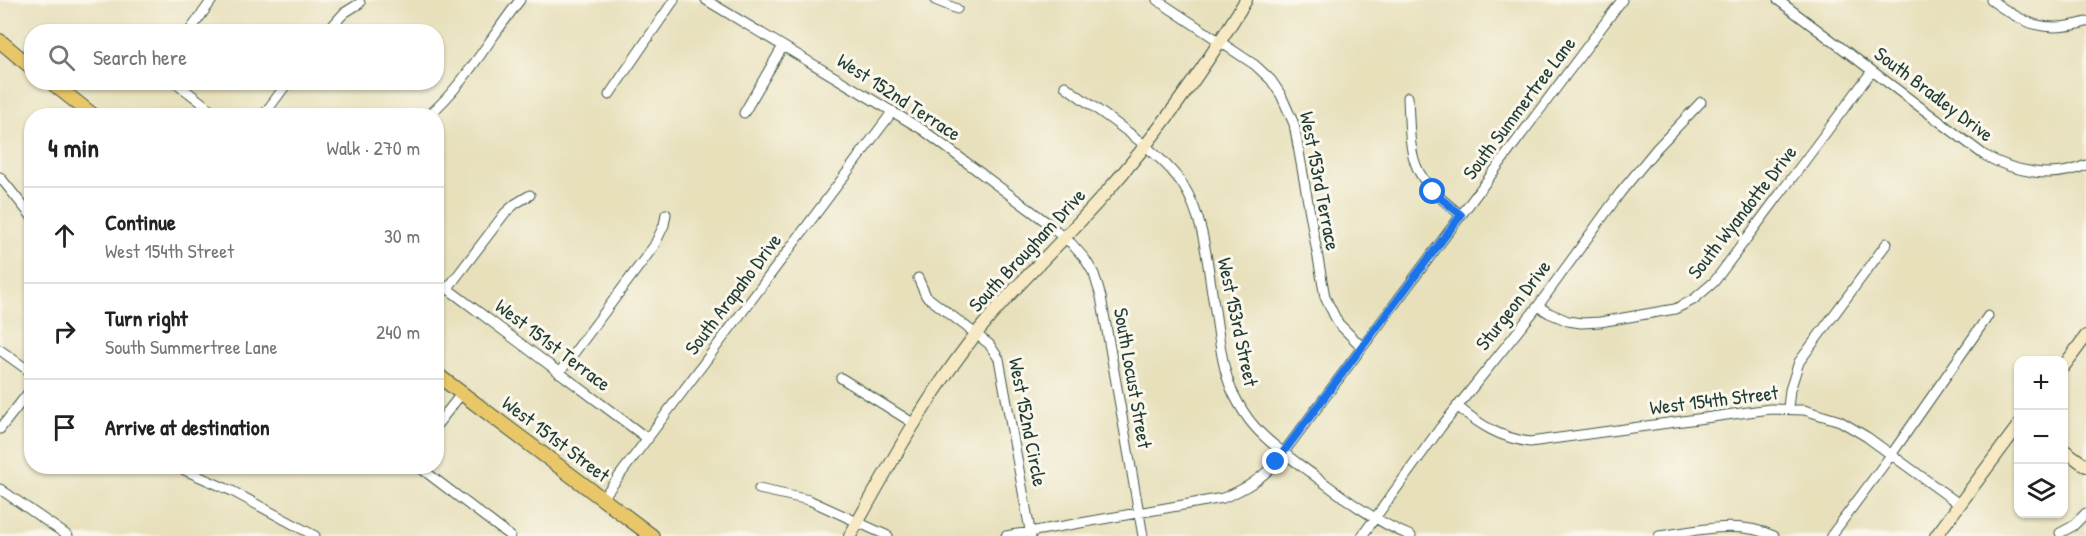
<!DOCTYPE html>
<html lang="en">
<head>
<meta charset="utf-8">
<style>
  :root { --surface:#fff; --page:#f6f6f6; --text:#222; --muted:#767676; --line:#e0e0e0 }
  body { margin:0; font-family:"Patrick Hand",sans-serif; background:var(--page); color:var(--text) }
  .controls { position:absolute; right:18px; bottom:18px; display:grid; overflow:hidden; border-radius:12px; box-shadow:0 2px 4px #0004 }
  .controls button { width:54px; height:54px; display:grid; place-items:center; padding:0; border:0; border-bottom:2px solid var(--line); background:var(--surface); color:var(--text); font:30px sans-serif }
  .stop { position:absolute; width:18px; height:18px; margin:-14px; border:4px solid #1a73e8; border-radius:50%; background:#fff }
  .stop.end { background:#1a73e8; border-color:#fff; box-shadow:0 2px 6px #0008 }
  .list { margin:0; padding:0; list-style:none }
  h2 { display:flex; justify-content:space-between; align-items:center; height:78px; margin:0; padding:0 24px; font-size:26px }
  h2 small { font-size:20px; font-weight:400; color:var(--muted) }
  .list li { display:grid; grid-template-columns:39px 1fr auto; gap:18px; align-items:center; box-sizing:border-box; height:96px; padding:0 24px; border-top:2px solid var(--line) }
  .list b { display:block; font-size:22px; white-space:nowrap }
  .list p { margin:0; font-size:20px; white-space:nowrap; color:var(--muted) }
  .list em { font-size:20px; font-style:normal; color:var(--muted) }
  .icon { flex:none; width:33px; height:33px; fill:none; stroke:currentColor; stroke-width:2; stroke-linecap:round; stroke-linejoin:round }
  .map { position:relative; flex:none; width:2086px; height:536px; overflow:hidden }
  .search { position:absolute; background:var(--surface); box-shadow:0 2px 4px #0004; left:24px; top:24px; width:420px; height:66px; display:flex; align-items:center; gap:15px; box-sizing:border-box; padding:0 21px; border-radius:24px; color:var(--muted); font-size:22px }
  .panel { position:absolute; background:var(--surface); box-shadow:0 2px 4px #0004; left:24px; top:108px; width:420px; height:366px; border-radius:24px }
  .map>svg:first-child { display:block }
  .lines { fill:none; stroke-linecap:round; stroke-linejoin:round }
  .street-casing { stroke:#3d5548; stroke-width:11 }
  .secondary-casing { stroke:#3d5548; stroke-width:14 }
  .primary-casing { stroke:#3d5548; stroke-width:16 }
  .street { stroke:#fff; stroke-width:9 }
  .secondary { stroke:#f6e9c3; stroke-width:12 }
  .primary { stroke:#e9c769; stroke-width:14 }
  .route { stroke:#1a73e8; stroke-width:8 }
  .labels { text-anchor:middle; stroke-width:6; stroke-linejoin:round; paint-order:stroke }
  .street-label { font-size:20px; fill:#1f3d34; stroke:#fbf7ec }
</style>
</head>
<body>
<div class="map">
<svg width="2086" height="536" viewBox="0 0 2086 536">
  <rect width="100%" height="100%" fill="#fbf7ec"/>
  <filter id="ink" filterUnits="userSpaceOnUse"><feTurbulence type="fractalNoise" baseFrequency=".0167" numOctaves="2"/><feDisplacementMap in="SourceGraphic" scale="12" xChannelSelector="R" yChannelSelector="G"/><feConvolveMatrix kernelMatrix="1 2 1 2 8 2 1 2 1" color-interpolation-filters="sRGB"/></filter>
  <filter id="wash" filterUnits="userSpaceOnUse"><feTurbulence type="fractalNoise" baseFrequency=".008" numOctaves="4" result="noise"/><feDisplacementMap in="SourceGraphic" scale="24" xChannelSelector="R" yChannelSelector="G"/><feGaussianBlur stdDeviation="1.35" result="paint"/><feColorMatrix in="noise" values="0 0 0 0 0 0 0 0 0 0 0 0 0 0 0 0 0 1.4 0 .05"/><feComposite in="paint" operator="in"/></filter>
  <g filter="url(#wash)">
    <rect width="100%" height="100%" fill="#e7e0bb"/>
  </g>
  <g filter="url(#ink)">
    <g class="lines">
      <defs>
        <path id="street" d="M706,0L923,130L1049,224L1063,238L1071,243L1085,259L1094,274L1101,297L1143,536
          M935,0L957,9
          M1157,0L1255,65L1271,80L1281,95L1294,124L1325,297L1338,323L1362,347
          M1778,0L1984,155C2014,172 2053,180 2086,165
          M1991,0C2024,24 2045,34 2086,22
          M189,32L212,0
          M327,32L344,13L360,3
          M175,82L219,116
          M1065,86C1100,113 1159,149 1183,185C1204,218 1207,261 1213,299C1219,330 1220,364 1233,393C1239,405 1246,417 1255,427C1271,445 1292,459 1311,473C1343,497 1374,521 1411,536
          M609,95L674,0
          M1408,97C1411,161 1408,174 1461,215
          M744,113L783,46
          M263,116L288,82
          M428,116C466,83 489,39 520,0
          M0,177L32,217
          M918,278L926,296L989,344L999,359L1031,536
          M436,280L648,439
          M448,288L505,213L515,204L530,195
          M1538,306L1549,313L1568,321L1581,323L1600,322L1675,309L1693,300L1714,282L1872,71
          M0,350L32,373
          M559,373L654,246L664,225L666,214
          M841,378L913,423
          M1457,406C1480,425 1500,438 1530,442L1770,409L1804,410L1840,421L1867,437L1959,504
          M1788,408L1790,390L1799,362L1887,243
          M436,426L462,393
          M0,429L32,388
          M175,466L232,491L315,536
          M418,466L510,536
          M0,489L68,536
          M759,489L809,500L888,536
          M602,499L893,111
          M2060,533L2073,526L2086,513
          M1006,536L1223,498C1245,489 1262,479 1278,460L1622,0
          M1362,536L1441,427L1538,306L1620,193L1657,148L1701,102
          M1659,536C1697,531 1736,519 1774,536
          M1831,536L1891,455L1988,316"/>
        <path id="secondary" d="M2064,366L2086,336
          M2064,450L2086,466
          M850,536C892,460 933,385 989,318C1026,275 1067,237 1104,195C1158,134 1204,69 1246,0
          M1936,536L2018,426"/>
        <path id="primary" d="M0,41L32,68
          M51,82L94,116
          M436,374L652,536"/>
      </defs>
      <use href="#street" class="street-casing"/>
      <use href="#secondary" class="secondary-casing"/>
      <use href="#primary" class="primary-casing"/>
      <use href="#street" class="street"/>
      <use href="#secondary" class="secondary"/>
      <use href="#primary" class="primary"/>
    </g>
  </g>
  <g class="lines" filter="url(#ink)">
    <path class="route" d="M1276,462L1461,215L1433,192"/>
  </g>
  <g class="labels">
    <g class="street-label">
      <text transform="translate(1934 94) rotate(37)" y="7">South Bradley Drive</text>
      <text transform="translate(899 97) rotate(33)" y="7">West 152nd Terrace</text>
      <text transform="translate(1519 108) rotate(-53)" y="7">South Summertree Lane</text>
      <text transform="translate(1320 181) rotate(79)" y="7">West 153rd Terrace</text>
      <text transform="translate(1742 212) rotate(-52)" y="7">South Wyandotte Drive</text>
      <text transform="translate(1027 250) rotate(-47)" y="7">South Brougham Drive</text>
      <text transform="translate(733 294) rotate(-53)" y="7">South Arapaho Drive</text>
      <text transform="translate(1513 305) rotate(-52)" y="7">Sturgeon Drive</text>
      <text transform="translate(1238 322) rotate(78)" y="7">West 153rd Street</text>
      <text transform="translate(553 345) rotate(37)" y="7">West 151st Terrace</text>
      <text transform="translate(1133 378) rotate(80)" y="7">South Locust Street</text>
      <text transform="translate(1714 400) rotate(-7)" y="7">West 154th Street</text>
      <text transform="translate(1028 422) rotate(79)" y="7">West 152nd Circle</text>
      <text transform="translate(556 439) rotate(37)" y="7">West 151st Street</text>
    </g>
  </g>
</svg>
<div class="controls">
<button>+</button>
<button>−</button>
<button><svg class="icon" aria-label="layers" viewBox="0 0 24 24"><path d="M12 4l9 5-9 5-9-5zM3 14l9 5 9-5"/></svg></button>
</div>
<div class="stop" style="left:1433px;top:192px"></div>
<div class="stop end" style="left:1276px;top:462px"></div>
<div class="search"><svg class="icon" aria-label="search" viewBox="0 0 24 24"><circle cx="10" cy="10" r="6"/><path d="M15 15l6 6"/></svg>Search here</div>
<section class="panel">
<h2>4 min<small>Walk · 270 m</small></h2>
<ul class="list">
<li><svg class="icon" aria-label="ahead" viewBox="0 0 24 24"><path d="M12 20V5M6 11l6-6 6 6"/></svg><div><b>Continue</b><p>West 154th Street</p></div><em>30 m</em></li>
<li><svg class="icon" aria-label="right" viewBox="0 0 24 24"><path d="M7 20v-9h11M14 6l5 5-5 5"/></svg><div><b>Turn right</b><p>South Summertree Lane</p></div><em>240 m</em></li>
<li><svg class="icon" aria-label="arrive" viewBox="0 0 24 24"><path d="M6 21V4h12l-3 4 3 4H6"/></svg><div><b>Arrive at destination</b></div></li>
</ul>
</section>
</div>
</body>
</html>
